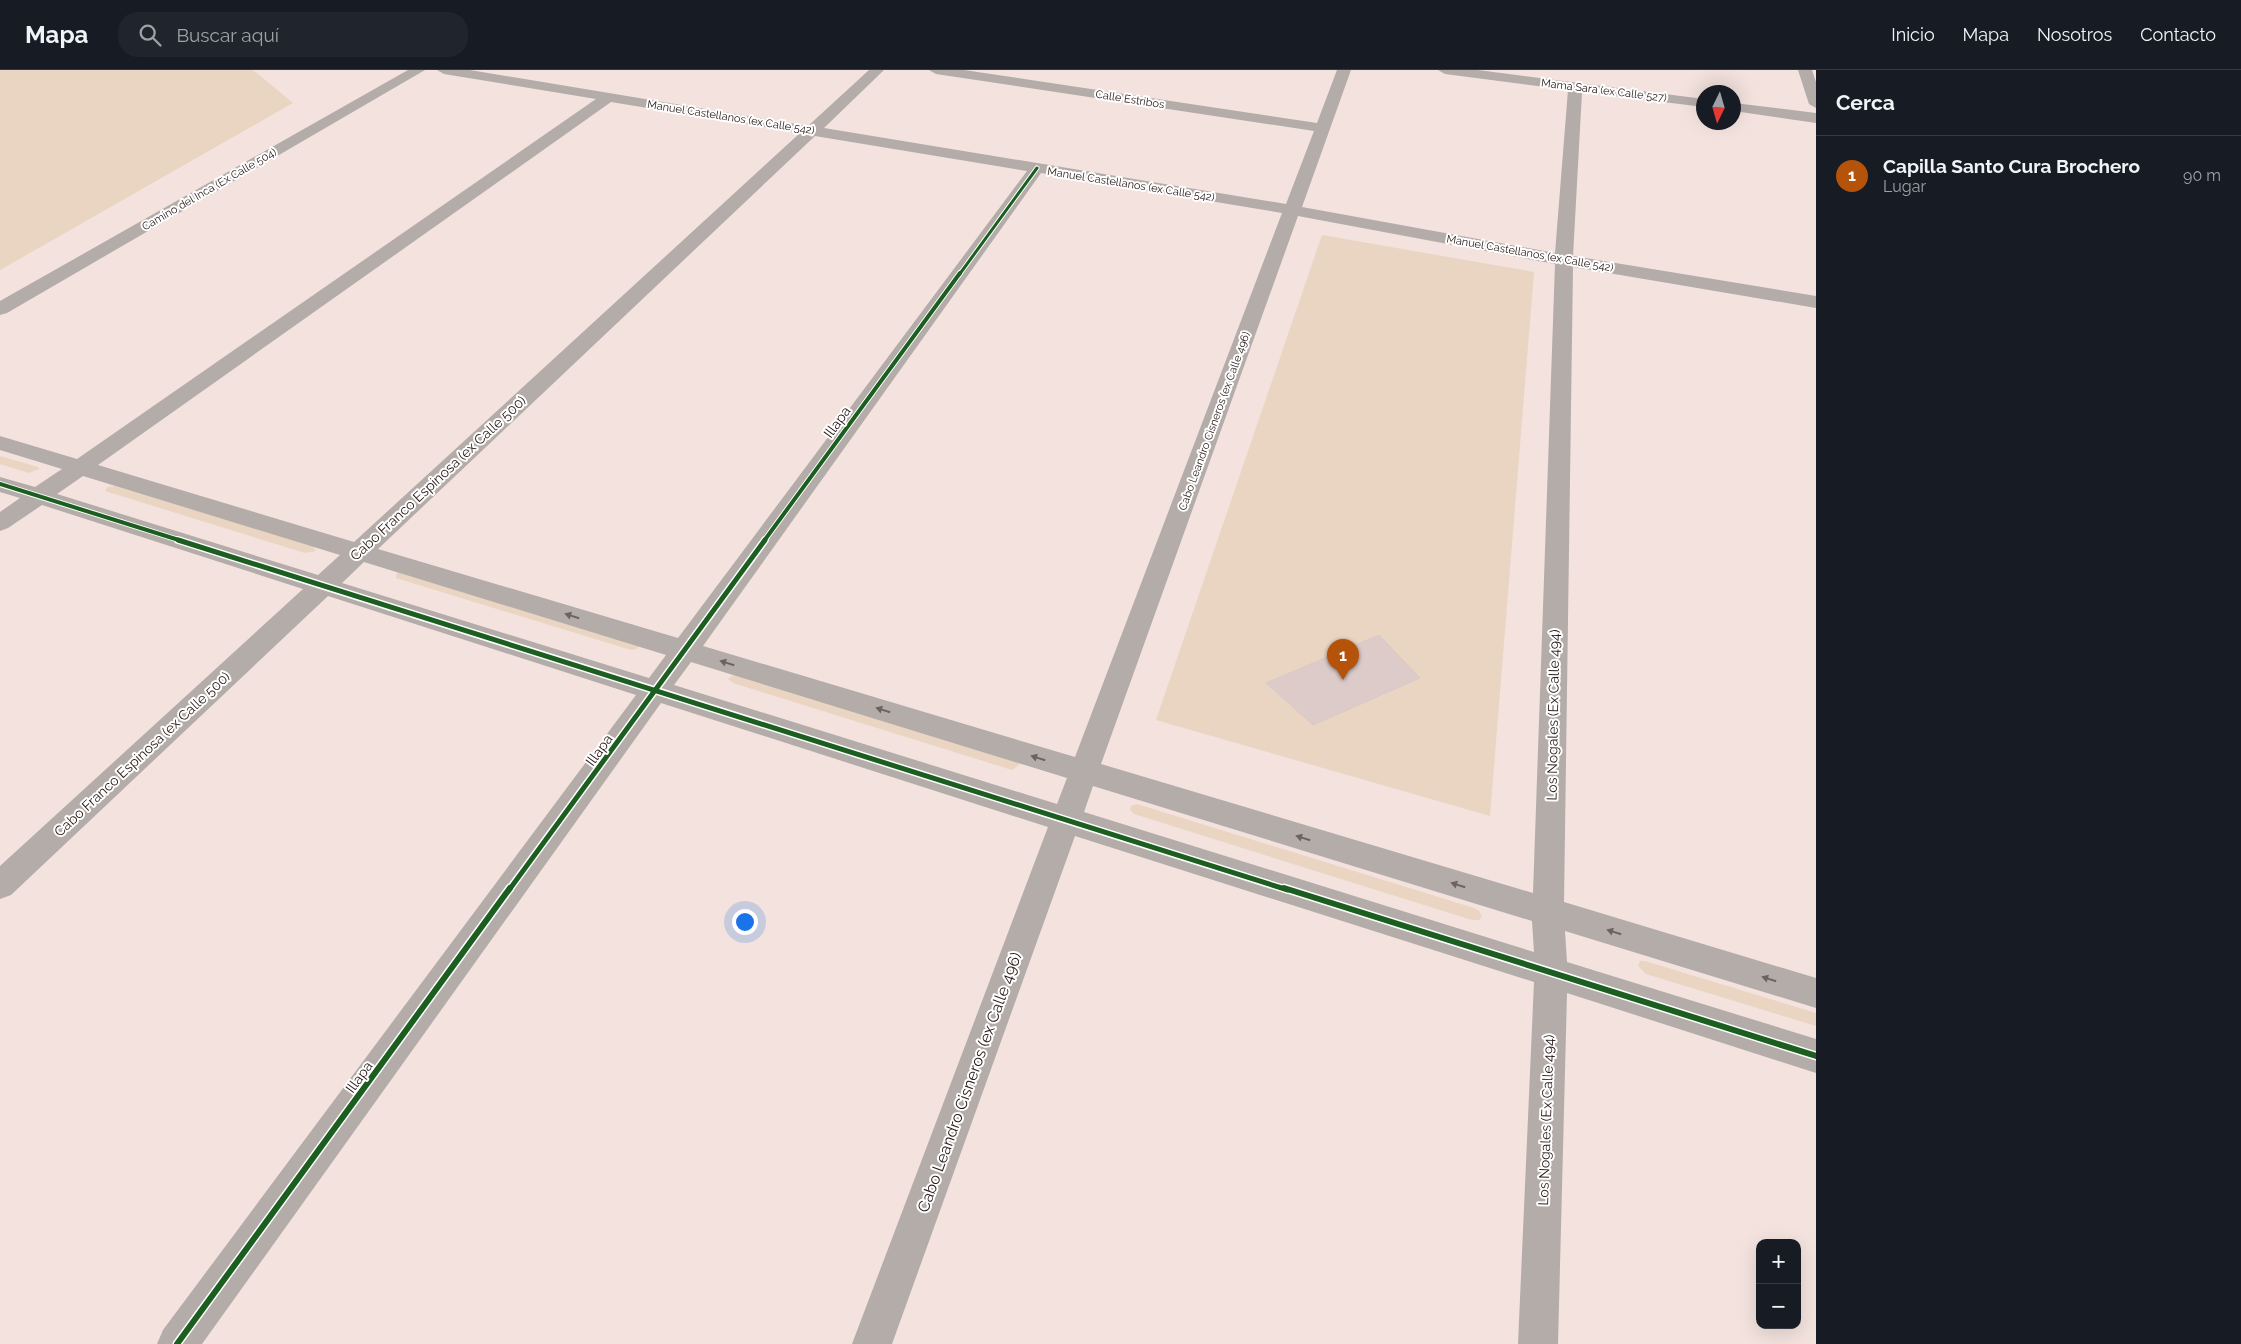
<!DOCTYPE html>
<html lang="es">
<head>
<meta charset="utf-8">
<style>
  :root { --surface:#171b24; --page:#20242c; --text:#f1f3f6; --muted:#9ea1a6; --line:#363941; --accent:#b45309 }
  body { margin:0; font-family:Raleway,sans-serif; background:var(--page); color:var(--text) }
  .controls { position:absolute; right:15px; bottom:15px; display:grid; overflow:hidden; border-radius:10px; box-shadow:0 5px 20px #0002 }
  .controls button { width:45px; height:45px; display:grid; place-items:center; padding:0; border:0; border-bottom:1px solid var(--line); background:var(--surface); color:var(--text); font:25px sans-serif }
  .compass { position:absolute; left:1696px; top:15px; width:45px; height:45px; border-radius:50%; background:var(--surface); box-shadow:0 5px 20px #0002; rotate:185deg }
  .you { position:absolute; left:744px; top:851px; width:18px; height:18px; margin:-12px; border:4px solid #fff; border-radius:50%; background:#1a73e8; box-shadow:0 0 0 8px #1a73e833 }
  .badge { display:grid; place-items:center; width:32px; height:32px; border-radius:50%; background:var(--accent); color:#fff; font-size:16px; font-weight:700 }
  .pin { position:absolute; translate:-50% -41px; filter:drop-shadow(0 1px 2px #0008) }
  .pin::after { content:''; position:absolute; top:26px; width:18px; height:15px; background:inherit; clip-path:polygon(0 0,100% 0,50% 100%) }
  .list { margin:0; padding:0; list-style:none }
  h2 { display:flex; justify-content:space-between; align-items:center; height:65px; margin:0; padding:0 20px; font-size:21px }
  h2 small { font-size:16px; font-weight:400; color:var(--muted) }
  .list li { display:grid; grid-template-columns:32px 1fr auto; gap:15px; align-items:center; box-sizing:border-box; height:80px; padding:0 20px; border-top:1px solid var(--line) }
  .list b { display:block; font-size:19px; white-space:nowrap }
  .list p { margin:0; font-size:16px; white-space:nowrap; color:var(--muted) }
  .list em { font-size:16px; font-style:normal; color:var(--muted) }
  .icon { flex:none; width:28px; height:28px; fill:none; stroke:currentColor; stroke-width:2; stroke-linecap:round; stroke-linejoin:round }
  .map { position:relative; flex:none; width:1816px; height:1274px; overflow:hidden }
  header { display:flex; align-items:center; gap:30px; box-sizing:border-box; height:70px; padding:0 25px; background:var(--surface); border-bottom:1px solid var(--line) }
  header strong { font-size:24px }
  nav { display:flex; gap:28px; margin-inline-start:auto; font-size:18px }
  .search { width:350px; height:45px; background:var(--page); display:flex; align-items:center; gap:12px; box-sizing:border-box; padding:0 18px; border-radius:20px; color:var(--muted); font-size:19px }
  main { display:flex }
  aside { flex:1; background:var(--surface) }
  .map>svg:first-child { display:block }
  .green { fill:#ead5c2 }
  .building { fill:#dccbc9; stroke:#d9c9c8 }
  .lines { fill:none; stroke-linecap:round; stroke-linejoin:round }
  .street { fill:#b3aca9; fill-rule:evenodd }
  .cycleway-far3-casing { stroke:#fff; stroke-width:5 }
  .cycleway-far2-casing { stroke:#fff; stroke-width:6 }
  .cycleway-far1-casing { stroke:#fff; stroke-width:8 }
  .cycleway-casing { stroke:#fff; stroke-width:9 }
  .cycleway-far3 { stroke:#1b5e20; stroke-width:3 }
  .cycleway-far2 { stroke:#1b5e20; stroke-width:4 }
  .cycleway-far1 { stroke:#1b5e20; stroke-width:5 }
  .cycleway { stroke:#1b5e20; stroke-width:6 }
  .oneway { fill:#6d625f }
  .labels { text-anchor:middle; stroke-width:4; stroke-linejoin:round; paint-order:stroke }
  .far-street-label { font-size:11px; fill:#271815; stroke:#fff }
  .street-label { font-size:14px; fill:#271815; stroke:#fff }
  .near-street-label { font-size:16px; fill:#271815; stroke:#fff }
</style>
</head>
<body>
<header>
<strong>Mapa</strong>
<div class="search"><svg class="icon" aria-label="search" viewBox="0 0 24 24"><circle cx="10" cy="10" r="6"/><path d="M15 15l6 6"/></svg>Buscar aquí</div>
<nav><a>Inicio</a><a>Mapa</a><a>Nosotros</a><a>Contacto</a></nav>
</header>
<main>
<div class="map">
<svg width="1816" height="1274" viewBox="0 0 1816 1274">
  <rect width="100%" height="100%" fill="#f3e2dd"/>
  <path class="green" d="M0,0H253L293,33L0,200Z
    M1322,165L1534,202L1490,746L1156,650Z
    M0,386L38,397L39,399L29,403L0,394Z
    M115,416L313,476L316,481L305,483L105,421L108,417Z
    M397,502L639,576L637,579L631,580L396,508Z
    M735,604L1018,690L1020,694L1012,700L733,613L728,609Z
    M1137,734L1474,838L1479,841L1482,847L1479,850H1472L1134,744L1130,740L1131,736Z
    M1640,891H1645L1816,943V956L1646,904L1638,896Z"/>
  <path class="building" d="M1379,565L1420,608L1313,655L1266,613Z"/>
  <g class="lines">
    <path class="street" d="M408,0H425L7,243L0,245V231Z
      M437,0H470L808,56L869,0H884L824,58L1286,134L1314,61L936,4L929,0H964L1317,53L1337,0H1351L1302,137L1555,183L1568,20L1445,4L1438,0H1478L1704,29V37L1582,22L1573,186L1816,226V238L1573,197L1564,832L1816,908V938L1565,861L1567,892L1816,969V1003L1567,923L1558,1274H1518L1534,912L1075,766L892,1274H852L1048,757L661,633L202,1274H157L163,1260L636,625L328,526L11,825L0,829V796L303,519L42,435L8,458L0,461V442L20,428L0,422V407L35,417L62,399L0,380V366L77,389L596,29L444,4ZM611,32L800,63L354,472L98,395ZM815,66L1027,101L678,568L378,479ZM1041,103L1282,143L1075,687L703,576ZM1298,146L1555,194L1533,823L1101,694ZM83,406L340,485L318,505L57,424ZM364,492L666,585L649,608L342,513ZM691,592L1067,708L1057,734L674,615ZM1093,716L1532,851L1534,882L1084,742Z
      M1798,0H1812L1816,12V38L1809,34Z
      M1734,33L1816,43V53L1734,41Z"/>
    <defs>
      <path id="cycleway-far3" d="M959,205L1037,98"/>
      <path id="cycleway-far2" d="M0,414L182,471
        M764,471L960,203"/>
      <path id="cycleway-far1" d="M178,470L1288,820
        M509,820L765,470"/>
      <path id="cycleway" d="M1284,818L1816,986
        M177,1274L510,818"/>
    </defs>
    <use href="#cycleway-far3" class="cycleway-far3-casing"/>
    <use href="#cycleway-far2" class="cycleway-far2-casing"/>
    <use href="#cycleway-far1" class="cycleway-far1-casing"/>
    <use href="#cycleway" class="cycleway-casing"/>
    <use href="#cycleway-far3" class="cycleway-far3"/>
    <use href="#cycleway-far2" class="cycleway-far2"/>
    <use href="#cycleway-far1" class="cycleway-far1"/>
    <use href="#cycleway" class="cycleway"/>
  </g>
  <defs><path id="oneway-solid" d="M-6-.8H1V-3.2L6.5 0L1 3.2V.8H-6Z" transform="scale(1.25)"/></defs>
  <g class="oneway">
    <use href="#oneway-solid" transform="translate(572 546) rotate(-163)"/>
    <use href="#oneway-solid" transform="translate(727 593) rotate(-163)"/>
    <use href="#oneway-solid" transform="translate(883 640) rotate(-163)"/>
    <use href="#oneway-solid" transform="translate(1038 688) rotate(-163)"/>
    <use href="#oneway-solid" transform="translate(1303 768) rotate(-163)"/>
    <use href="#oneway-solid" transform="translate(1458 815) rotate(-163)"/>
    <use href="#oneway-solid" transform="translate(1614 862) rotate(-163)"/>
    <use href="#oneway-solid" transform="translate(1769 909) rotate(-163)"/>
  </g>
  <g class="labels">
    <g class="far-street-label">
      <text transform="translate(1604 20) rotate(7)" y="4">Mama Sara (ex Calle 527)</text>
      <text transform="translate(1130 29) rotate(9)" y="4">Calle Estribos</text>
      <text transform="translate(731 47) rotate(9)" y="4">Manuel Castellanos (ex Calle 542)</text>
      <text transform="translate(1131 114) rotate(9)" y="4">Manuel Castellanos (ex Calle 542)</text>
      <text transform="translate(209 119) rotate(-30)" y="4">Camino del Inca (Ex Calle 504)</text>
      <text transform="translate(1530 183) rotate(10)" y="4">Manuel Castellanos (ex Calle 542)</text>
      <text transform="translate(1214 351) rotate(-70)" y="4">Cabo Leandro Cisneros (ex Calle 496)</text>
    </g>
    <g class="street-label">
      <text transform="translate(837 352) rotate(-54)" y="5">Illapa</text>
      <text transform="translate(438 408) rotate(-43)" y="5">Cabo Franco Espinosa (ex Calle 500)</text>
      <text transform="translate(1553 645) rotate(-89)" y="5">Los Nogales (Ex Calle 494)</text>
      <text transform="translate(599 680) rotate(-54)" y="5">Illapa</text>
      <text transform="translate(142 684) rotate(-43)" y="5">Cabo Franco Espinosa (ex Calle 500)</text>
      <text transform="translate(359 1007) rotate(-54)" y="5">Illapa</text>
      <text transform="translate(1546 1050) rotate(-88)" y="5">Los Nogales (Ex Calle 494)</text>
    </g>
    <g class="near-street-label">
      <text transform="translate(969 1012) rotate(-70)" y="6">Cabo Leandro Cisneros (ex Calle 496)</text>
    </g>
  </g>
</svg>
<div class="controls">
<button>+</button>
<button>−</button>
</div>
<svg class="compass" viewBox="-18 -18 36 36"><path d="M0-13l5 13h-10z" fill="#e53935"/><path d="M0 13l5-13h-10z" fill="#9ea1a6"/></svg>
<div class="you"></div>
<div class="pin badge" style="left:1343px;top:610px">1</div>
</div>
<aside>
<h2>Cerca<small></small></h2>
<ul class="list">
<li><span class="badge">1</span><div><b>Capilla Santo Cura Brochero</b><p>Lugar</p></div><em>90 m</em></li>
</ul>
</aside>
</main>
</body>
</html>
